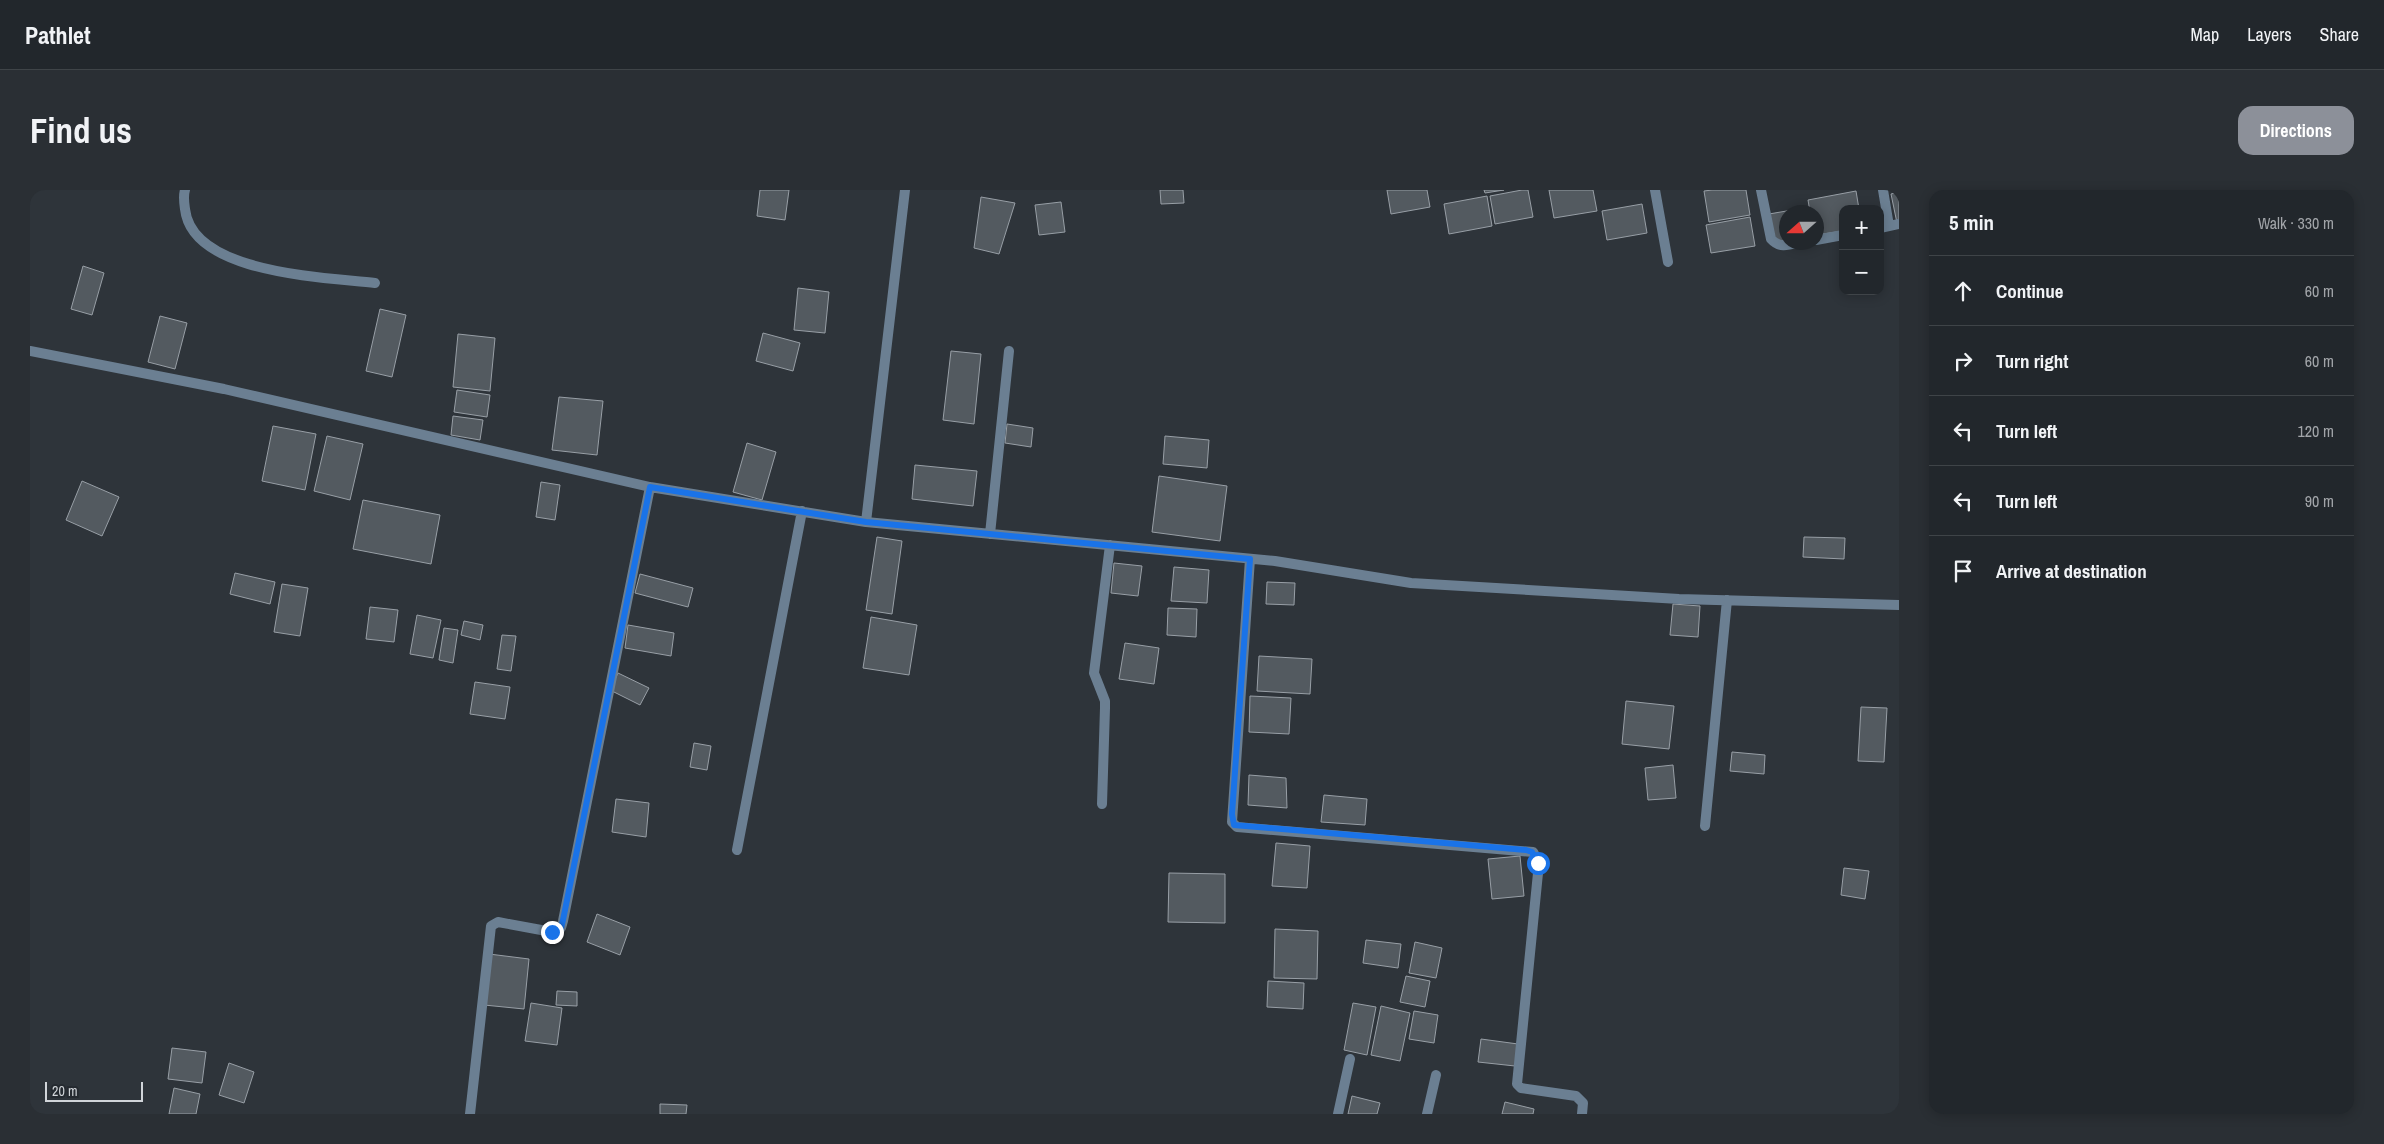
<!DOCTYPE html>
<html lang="en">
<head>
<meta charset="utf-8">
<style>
  :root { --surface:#22272c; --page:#2a2f34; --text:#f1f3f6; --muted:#a2a5a9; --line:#3f4448; --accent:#8c9099 }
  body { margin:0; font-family:"Archivo Narrow",sans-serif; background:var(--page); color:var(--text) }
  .controls { position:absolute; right:15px; top:15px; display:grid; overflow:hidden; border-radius:10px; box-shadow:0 2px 12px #0003 }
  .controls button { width:45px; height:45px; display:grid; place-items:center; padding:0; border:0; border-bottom:1px solid var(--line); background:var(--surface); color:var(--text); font:25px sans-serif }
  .compass { position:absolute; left:1749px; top:15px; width:45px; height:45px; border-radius:50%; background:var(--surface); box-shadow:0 2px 12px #0003; rotate:249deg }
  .scale { position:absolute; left:15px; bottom:12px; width:98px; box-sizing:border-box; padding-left:5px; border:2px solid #d1d5d9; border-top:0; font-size:14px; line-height:18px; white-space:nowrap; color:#d1d5d9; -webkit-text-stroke:4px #252a30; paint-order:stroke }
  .stop { position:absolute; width:15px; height:15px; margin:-11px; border:4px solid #1a73e8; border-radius:50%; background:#fff }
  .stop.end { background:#1a73e8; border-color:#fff; box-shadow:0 1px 5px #0008 }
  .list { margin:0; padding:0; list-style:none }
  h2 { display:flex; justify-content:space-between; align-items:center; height:65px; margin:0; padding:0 20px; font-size:21px }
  h2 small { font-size:16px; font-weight:400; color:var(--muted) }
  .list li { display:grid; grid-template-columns:32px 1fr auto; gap:15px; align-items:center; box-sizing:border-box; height:70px; padding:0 20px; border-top:1px solid var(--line) }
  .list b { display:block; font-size:19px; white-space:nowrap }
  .list em { font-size:16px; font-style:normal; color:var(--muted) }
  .icon { flex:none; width:28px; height:28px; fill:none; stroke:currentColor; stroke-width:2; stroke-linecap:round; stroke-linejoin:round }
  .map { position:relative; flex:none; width:1869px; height:924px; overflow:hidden; border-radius:15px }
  header { display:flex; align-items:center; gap:30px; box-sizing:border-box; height:70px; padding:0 25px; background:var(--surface); border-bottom:1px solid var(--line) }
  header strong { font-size:24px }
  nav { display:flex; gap:28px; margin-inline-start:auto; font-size:18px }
  .intro { display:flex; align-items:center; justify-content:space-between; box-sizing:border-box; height:120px; padding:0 30px }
  h1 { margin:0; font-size:35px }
  .button { padding:12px 22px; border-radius:15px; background:var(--accent); color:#fff; font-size:18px; font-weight:700 }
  main { display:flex; gap:30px; padding:0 30px }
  aside { flex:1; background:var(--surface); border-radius:15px; box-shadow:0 2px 12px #0003 }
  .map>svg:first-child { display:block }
  .building { fill:#535a60; stroke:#989fa6 }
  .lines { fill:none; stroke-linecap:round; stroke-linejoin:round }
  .minor { stroke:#6b7f92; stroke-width:10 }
  .route { stroke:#1a73e8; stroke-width:6 }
</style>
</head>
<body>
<header>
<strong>Pathlet</strong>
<nav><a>Map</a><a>Layers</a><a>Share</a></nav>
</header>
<div class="intro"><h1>Find us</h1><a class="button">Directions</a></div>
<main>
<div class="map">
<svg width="1869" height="924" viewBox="0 0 1869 924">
  <rect width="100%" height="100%" fill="#2e343a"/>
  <path class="building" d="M730,0H759L755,30L727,26Z
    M1130,0H1153L1154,13L1131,14Z
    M1357,0H1397L1400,17L1361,24Z
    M1454,0H1474L1455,3Z
    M1492,0H1498L1503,27L1465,34L1460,6Z
    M1519,0H1563L1567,21L1524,28Z
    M1682,0H1716L1720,25L1679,32L1674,1Z
    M1826,1L1829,19H1813V41L1786,45V22H1780L1778,10Z
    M1869,2V32L1867,33L1861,4Z
    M1457,6L1462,36L1419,44L1414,14Z
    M951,7L985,13L969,64L944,58Z
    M1031,12L1035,42L1009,45L1005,15Z
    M1612,14L1617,43L1577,50L1572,21Z
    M1774,18V22H1756V50L1745,52L1739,24Z
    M1720,27L1725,56L1681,63L1676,35Z
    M53,76L74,83L62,125L41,119Z
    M768,98L799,102L795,143L764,140Z
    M350,119L376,125L362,187L336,181Z
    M130,126L157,133L145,179L118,172Z
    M733,143L770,153L763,181L726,171Z
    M428,144L465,148L460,201L423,197Z
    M921,161L951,164L944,234L913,230Z
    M427,200L460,205L457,227L424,222Z
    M529,207L573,211L567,265L522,260Z
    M423,226L453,230L450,250L421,245Z
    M977,234L1003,238L1001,257L975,253Z
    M243,236L286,244L275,300L232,291Z
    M297,246L333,254L320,310L284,301Z
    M1135,246L1179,250L1177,278L1133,274Z
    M717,253L746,262L732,310L703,302Z
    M885,275L947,281L943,316L882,309Z
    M1129,286L1197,296L1190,351L1122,342Z
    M52,291L89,307L72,346L36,330Z
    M511,292L530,295L525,330L506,327Z
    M333,310L410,325L401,374L323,359Z
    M847,347L872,351L862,424L836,420Z
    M1774,347L1815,348L1814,369L1773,367Z
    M1084,373L1112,376L1108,406L1081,403Z
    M1144,377L1179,380L1177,413L1141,411Z
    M205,383L245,392L240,414L200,404Z
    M610,384L663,398L658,417L605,403Z
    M1237,392L1265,393L1264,415L1236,414Z
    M252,394L278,398L270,446L244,442Z
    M1643,414L1670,416L1668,447L1640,445Z
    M340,417L368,420L364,452L336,449Z
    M1138,418L1167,419L1166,447L1137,445Z
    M387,425L411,430L403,468L380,464Z
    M841,427L887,435L879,485L833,478Z
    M434,431L453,435L450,450L431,445Z
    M598,435L644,443L641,466L595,458Z
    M414,438L428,440L423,473L409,470Z
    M472,445L486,446L481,481L467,479Z
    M1095,453L1129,458L1124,494L1089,489Z
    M1229,466L1282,469L1280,504L1227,501Z
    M588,483L619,498L610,515L580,500Z
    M445,492L480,497L475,529L440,524Z
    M1220,506L1261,508L1259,544L1219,542Z
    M1596,511L1644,516L1639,559L1592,554Z
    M1831,517L1857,518L1854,572L1828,571Z
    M664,553L681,556L677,580L660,577Z
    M1702,562L1735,565L1734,584L1700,581Z
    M1643,575L1646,608L1618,610L1615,578Z
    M1219,585L1256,588L1257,618L1218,615Z
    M1294,605L1337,609L1335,635L1291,632Z
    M586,609L619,613L616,647L582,642Z
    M1246,653L1280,656L1277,698L1242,696Z
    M1490,666L1494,706L1462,709L1458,669Z
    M1814,678L1839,681L1835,709L1811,705Z
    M1139,683L1195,684V733L1138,732Z
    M567,724L600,737L590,765L557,752Z
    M1245,739L1288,741L1287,789L1244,788Z
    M1336,750L1371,754L1368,778L1333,773Z
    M1385,752L1412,758L1406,788L1379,783Z
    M459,764L499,769L494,819L454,815Z
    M1376,786L1400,791L1395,817L1370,812Z
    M1238,791L1274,793L1273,819L1237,817Z
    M527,801L547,802V816L526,815Z
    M501,813L532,818L527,855L495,851Z
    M1323,813L1346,817L1337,865L1314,860Z
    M1351,816L1380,823L1370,871L1341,865Z
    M1384,821L1408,825L1404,853L1379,849Z
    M1451,849L1488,854L1485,876L1448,872Z
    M142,858L176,862L172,893L138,889Z
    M199,873L224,882L214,913L189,905Z
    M144,898L170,904L166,924H139Z
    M1322,906L1350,913L1347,924H1318Z
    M1475,912L1504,919L1503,924H1472Z
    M630,914L657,915L656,924H630Z"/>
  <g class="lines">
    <path class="minor" d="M155,0C153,6 154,12 155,19C162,84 295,87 345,93
      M1625,0L1638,72
      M1731,0L1741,49C1750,59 1759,55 1771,52
      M1853,0L1859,36
      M1850,38L1869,34
      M1786,50L1813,45
      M0,161L194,199L620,297L836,332L1245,371L1381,393L1649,409L1869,415
      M836,332L875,0
      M960,344L979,161
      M1220,369L1202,632L1207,637L1503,662L1509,673L1487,894L1491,898L1546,906L1553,913L1552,924
      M1072,614L1075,518V511L1064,483L1080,355
      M1675,636L1697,410
      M707,660L772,321
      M440,924L461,736L468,732L522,742L531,738L533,731L620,297
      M1308,924L1320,869
      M1397,924L1406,885"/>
  </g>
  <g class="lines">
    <path class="route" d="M522,742L531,738L533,730L620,297L836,332L1220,369L1202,624L1204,635L1496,660L1502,662L1508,673"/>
  </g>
</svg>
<div class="controls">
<button>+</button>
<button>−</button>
</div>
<svg class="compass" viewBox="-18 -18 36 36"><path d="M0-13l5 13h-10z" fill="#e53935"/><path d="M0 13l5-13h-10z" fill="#a2a5a9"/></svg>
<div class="scale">20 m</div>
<div class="stop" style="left:1508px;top:673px"></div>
<div class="stop end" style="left:522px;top:742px"></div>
</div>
<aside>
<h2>5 min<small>Walk · 330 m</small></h2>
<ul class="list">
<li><svg class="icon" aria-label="ahead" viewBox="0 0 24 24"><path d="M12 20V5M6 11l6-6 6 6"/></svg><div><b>Continue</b></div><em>60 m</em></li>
<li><svg class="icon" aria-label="right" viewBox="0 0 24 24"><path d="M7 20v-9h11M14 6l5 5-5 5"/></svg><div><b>Turn right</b></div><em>60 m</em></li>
<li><svg class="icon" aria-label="left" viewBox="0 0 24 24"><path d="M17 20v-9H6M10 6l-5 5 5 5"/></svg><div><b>Turn left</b></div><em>120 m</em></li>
<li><svg class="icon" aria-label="left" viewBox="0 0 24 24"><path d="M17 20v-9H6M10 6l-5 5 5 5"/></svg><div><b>Turn left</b></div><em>90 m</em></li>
<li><svg class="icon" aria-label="arrive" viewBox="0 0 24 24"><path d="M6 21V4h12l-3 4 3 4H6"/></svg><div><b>Arrive at destination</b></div></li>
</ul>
</aside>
</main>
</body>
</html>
